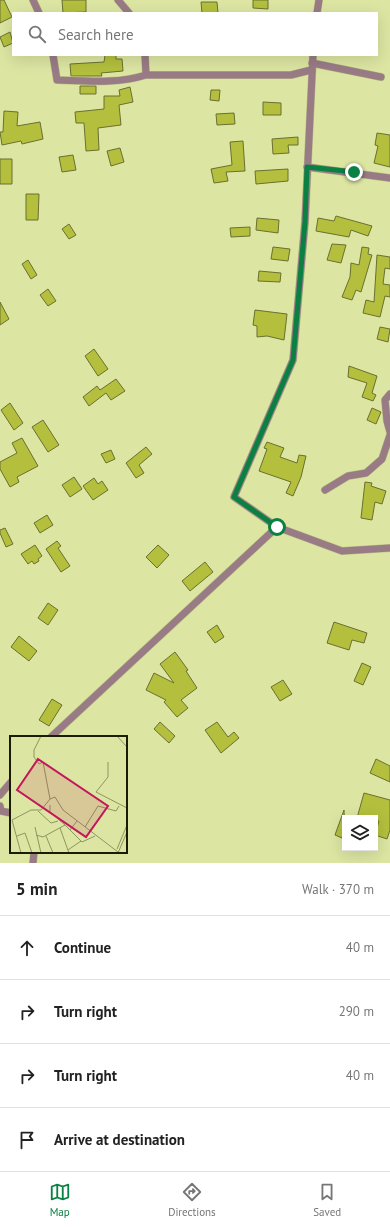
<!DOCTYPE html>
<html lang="en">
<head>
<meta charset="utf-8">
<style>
  :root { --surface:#fff; --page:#f2f2f2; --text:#222; --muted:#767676; --line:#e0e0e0; --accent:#0b8043 }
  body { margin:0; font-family:"PT Sans",sans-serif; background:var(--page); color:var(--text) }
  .controls { position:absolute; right:12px; bottom:12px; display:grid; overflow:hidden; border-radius:0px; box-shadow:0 4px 16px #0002 }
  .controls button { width:36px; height:36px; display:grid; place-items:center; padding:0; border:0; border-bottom:1px solid var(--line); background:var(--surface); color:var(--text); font:20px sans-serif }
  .stop { position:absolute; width:12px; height:12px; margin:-9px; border:3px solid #0b8043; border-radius:50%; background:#fff }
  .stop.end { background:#0b8043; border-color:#fff; box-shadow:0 1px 4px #0008 }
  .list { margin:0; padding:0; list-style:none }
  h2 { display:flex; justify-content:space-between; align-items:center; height:52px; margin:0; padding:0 16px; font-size:17px }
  h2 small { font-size:13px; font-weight:400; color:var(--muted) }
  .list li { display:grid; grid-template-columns:26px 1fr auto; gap:12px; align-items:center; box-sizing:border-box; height:64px; padding:0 16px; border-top:1px solid var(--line) }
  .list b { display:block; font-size:15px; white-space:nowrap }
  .list em { font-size:13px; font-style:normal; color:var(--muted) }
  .icon { flex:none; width:22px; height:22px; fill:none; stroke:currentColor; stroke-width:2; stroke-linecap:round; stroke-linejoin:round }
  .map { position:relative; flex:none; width:390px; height:863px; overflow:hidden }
  .search { position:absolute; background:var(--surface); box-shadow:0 4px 16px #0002; left:12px; right:12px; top:12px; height:44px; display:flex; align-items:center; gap:10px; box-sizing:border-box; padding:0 14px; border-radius:0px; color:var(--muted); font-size:15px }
  .sheet { height:308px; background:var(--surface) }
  nav { display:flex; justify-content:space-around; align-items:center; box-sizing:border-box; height:56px; border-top:1px solid var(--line); background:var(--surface); font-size:11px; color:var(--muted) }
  nav a { display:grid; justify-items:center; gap:2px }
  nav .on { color:var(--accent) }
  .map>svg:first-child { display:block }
  .building { fill:#b3bf3d; stroke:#6a7030 }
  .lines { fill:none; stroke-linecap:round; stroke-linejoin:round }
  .minor-casing { stroke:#b9c185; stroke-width:8 }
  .minor { stroke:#997b86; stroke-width:7 }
  .route { stroke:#0b8043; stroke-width:5 }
  .inset-road { fill:none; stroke:#8e9562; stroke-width:1 }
  .view { fill:#c2185b; fill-opacity:0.15; stroke:#c2185b; stroke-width:2 }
  .inset-edge { fill:none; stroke:#1a1d03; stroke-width:2 }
</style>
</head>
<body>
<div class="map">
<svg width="390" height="863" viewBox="0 0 390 863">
  <rect width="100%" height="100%" fill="#dce5a2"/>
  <path class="building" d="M0,0H4L12,17L0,23Z
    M62,0H86V12L63,13Z
    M253,0H268V9L253,8Z
    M201,2H217L218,13H202Z
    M10,32L13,43L4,47L0,37Z
    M105,55H116V59H122L123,71L101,73L102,76H71L70,64L104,62Z
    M80,86H96V94H80Z
    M130,87L133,102L119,105L121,125L98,128L99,150L86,151L84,123H76L75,112L104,109V96H120L119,90Z
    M211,90H220L219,101L210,100Z
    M263,102L281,103V115H263Z
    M4,111L18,112L17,126L40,122L43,139L22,144L21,141L2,145L0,132H3Z
    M234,113L235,124L217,125L216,114Z
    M377,133L390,135V167L374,163L378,146L375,145Z
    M298,137V145H288L289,153L273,154L272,139Z
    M243,141L245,171L226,172L228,181L214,183L211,169L232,165L230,142Z
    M120,148L124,162L111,166L107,151Z
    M73,155L76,170L62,172L59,157Z
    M0,159H12V184H0Z
    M288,169V181L256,184L255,171Z
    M26,194H39L38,220H26Z
    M336,216L372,226L368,236L351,230L349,237L316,231L318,218L334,221Z
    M257,218L279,220L278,233L256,230Z
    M69,224L76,235L69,239L62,229Z
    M250,227V236L231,237L230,228Z
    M332,244L346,245L341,263L327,260Z
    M273,247L290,249L288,261L271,259Z
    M362,247L369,248L368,254L372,255L361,292L356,290L352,300L342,297L350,277L351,263L359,265Z
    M377,255L390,257V269L385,268L383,284L390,285V297L385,296L380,317L363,313L366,300L374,302Z
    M28,260L37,275L31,279L22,264Z
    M259,271L281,273L280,282L258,281Z
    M48,289L56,301L48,306L40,295Z
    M0,302L9,319L0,325Z
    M255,310L287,314L284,340L267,336L257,337V326L253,325Z
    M380,327L390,329L388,342L377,339Z
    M94,349L108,369L98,376L85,356Z
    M349,366L377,376L372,393L376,395L373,401L362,397L367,383L348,377Z
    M116,379L125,391L111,400L106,393L89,406L83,397L97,386L100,390Z
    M10,403L23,423L14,430L1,410Z
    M372,408L381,412L376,424L367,420Z
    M43,420L59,445L48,452L32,427Z
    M22,438L38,466L17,477L19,482L10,487L0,469V462L17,453L12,443Z
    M267,442L284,448L280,457L297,463L299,455L306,456L301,477L293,496L286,493L291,482L259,471L267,449L264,448Z
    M146,447L152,454L139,465L144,473L136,478L126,463Z
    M111,450L115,459L106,463L101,454Z
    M74,477L82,489L70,497L62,485Z
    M94,478L98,484L102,481L108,490L93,500L83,486Z
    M365,482L372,483L371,486L386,491L382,504L375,502L372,520L361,518Z
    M47,515L53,525L40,533L34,523Z
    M5,528L13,544L6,547L0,533V530Z
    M57,541L61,546L58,548L70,566L61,572L46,549Z
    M35,545L42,556L38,559L39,561L34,564L32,561L28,564L21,554Z
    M158,545L169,555L157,568L146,557Z
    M205,562L213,572L190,591L182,581Z
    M48,603L58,610L48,625L38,618Z
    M334,622L367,633L364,643L352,640L349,650L327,643Z
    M217,625L224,637L215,643L207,632Z
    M19,636L37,651L29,661L11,647Z
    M175,652L188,670L186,671L197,688L181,700L188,708L177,717L164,702L166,700L146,690L154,673L174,683L160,664Z
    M362,663L371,667L363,685L354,681Z
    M283,680L292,694L280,701L271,687Z
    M52,699L62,705L49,726L39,720Z
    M160,722L175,736L169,743L154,729Z
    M217,722L228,737L234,732L239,738L221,753L205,730Z
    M376,759L390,766V782L370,773Z
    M364,793L390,800V830L387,839L375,835L379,821L375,820V818H357Z
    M344,810L345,834H343L342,838L335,835Z"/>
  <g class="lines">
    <defs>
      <path id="minor" d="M33,0L39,13
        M118,0L129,13
        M317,13L319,0
        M53,55L57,80C88,81 117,84 146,75H291L311,70
        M145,55L146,75
        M312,63L381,77
        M307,167L390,178
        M390,394L385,400L387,421L390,432
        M325,490L348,476L366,473L382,459L390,435
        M277,527L234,497L293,360L305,222L313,55
        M51,737L277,527L342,551L390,548
        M0,795L11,782
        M0,806L1,811L11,813
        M33,863L34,852"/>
    </defs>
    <use href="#minor" class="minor-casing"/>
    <use href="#minor" class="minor"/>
  </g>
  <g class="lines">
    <path class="route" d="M277,527L234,497L293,360L305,222L307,167L354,172"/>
  </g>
  <g transform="translate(10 736)">
    <rect width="117" height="117" fill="#dce5a2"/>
    <path class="inset-road" d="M107,0L117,11M98,26V41L86,56L117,72M40,63L45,61L53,74L108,116M40,69V76L55,89M28,75L41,87L48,85M25,91L31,117M75,91L88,70L106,75L109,70M50,92L59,117M60,94L72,106L85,100M26,99L33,101L55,89L60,94L67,85M7,100L15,97L22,117M36,100L43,117M107,113L117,89M58,114L71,105M11,117L2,84L21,74H31L40,63L33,26L29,28L24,21V14L31,0M108,117L117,96"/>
    <path class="view" d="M28,23L98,70L76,101L7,54Z"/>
    <rect width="117" height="117" class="inset-edge"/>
  </g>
</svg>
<div class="controls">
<button><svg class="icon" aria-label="layers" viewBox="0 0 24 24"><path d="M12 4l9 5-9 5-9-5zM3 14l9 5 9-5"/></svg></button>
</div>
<div class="stop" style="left:277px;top:527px"></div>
<div class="stop end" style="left:354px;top:172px"></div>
<div class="search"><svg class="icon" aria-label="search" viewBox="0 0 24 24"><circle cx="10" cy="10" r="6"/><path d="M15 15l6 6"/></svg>Search here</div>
</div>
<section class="sheet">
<h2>5 min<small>Walk · 370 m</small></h2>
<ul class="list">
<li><svg class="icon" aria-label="ahead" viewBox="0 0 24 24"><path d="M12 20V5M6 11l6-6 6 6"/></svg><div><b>Continue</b></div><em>40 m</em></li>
<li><svg class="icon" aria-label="right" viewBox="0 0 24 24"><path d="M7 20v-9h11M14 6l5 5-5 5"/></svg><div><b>Turn right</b></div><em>290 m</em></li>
<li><svg class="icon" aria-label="right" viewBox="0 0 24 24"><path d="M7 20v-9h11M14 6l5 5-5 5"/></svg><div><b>Turn right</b></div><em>40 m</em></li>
<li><svg class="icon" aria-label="arrive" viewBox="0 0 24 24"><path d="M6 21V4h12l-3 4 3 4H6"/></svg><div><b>Arrive at destination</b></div></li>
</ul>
</section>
<nav>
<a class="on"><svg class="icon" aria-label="map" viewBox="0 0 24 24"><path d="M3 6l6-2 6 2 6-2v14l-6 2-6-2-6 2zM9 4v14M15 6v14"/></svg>Map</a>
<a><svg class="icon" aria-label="directions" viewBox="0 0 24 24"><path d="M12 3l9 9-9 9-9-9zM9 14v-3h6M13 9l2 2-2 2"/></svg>Directions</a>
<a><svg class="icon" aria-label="saved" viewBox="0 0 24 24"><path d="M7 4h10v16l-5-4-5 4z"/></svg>Saved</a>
</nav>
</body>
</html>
